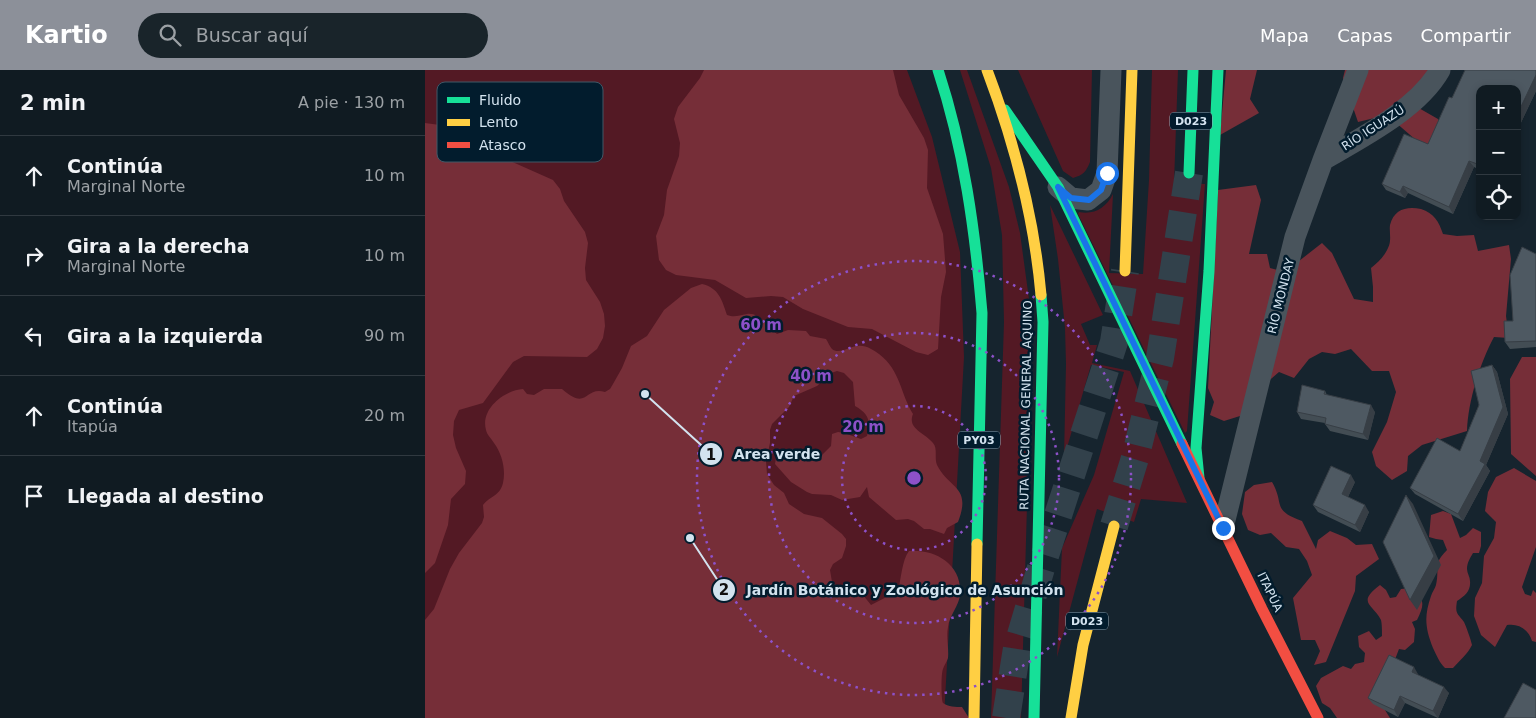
<!DOCTYPE html>
<html lang="es">
<head>
<meta charset="utf-8">
<style>
  :root { --surface:#101b22; --page:#19242a; --text:#f1f3f6; --muted:#9ca1a5; --line:#303940; --accent:#8c9099 }
  body { margin:0; font-family:"DejaVu Sans",sans-serif; background:var(--page); color:var(--text) }
  .controls { position:absolute; right:15px; top:15px; display:grid; overflow:hidden; border-radius:10px; box-shadow:0 2px 8px #0003 }
  .controls button { width:45px; height:45px; display:grid; place-items:center; padding:0; border:0; border-bottom:1px solid var(--line); background:var(--surface); color:var(--text); font:25px sans-serif }
  .stop { position:absolute; width:15px; height:15px; margin:-11px; border:4px solid #1a73e8; border-radius:50%; background:#fff }
  .stop.end { background:#1a73e8; border-color:#fff; box-shadow:0 1px 5px #0008 }
  .list { margin:0; padding:0; list-style:none }
  h2 { display:flex; justify-content:space-between; align-items:center; height:65px; margin:0; padding:0 20px; font-size:21px }
  h2 small { font-size:16px; font-weight:400; color:var(--muted) }
  .list li { display:grid; grid-template-columns:32px 1fr auto; gap:15px; align-items:center; box-sizing:border-box; height:80px; padding:0 20px; border-top:1px solid var(--line) }
  .list b { display:block; font-size:19px; white-space:nowrap }
  .list p { margin:0; font-size:16px; white-space:nowrap; color:var(--muted) }
  .list em { font-size:16px; font-style:normal; color:var(--muted) }
  .icon { flex:none; width:28px; height:28px; fill:none; stroke:currentColor; stroke-width:2; stroke-linecap:round; stroke-linejoin:round }
  .map { position:relative; flex:none; width:1111px; height:648px; overflow:hidden }
  header { display:flex; align-items:center; gap:30px; box-sizing:border-box; height:70px; padding:0 25px; background:var(--accent); color:#fff }
  header strong { font-size:24px }
  nav { display:flex; gap:28px; margin-inline-start:auto; font-size:18px }
  .search { width:350px; height:45px; background:var(--page); display:flex; align-items:center; gap:12px; box-sizing:border-box; padding:0 18px; border-radius:28px; color:var(--muted); font-size:19px }
  main { display:flex }
  aside { flex:1; background:var(--surface) }
  .map>svg:first-child { display:block }
  .green { fill:#531924 }
  .forest { fill:#762e38 }
  .lines { fill:none; stroke-linecap:round; stroke-linejoin:round }
  .highway-tunnel { stroke:#32414b; stroke-width:28; stroke-dasharray:28 14; stroke-linecap:butt }
  .street { stroke:#49545c; stroke-width:21 }
  .fast { stroke:#16e098; stroke-width:11 }
  .slow { stroke:#ffcf43; stroke-width:11 }
  .jam { stroke:#f24e42; stroke-width:11 }
  .wall { fill:#434d54 }
  .shaded-wall { fill:#373e45 }
  .building { fill:#4e5962; stroke:#373e45 }
  .route { stroke:#1a73e8; stroke-width:6 }
  .ring { fill:none; stroke:#8d51c9; stroke-width:2.5; stroke-dasharray:2.5 5 }
  .labels { text-anchor:middle; stroke-width:5; stroke-linejoin:round; paint-order:stroke }
  .shield { fill:#021c2d; stroke:#94a7b5; stroke-width:1 }
  .shield-label { font-size:11px; font-weight:bold; fill:#d3e3ef }
  .street-label { font-size:12px; fill:#d3e3ef; stroke:#021c2d }
  .key { fill:#021c2d; stroke:#415867; stroke-width:1 }
  .key-label { font-size:14px; fill:#d3e3ef }
  .centre { fill:#8d51c9; stroke:#021c2d; stroke-width:2.5 }
  .ring-label { font-size:15px; text-anchor:middle; font-weight:bold; fill:#8d51c9; stroke:#021c2d; stroke-width:5; stroke-linejoin:round; paint-order:stroke }
  .leader { fill:none; stroke:#d3e3ef; stroke-width:2 }
  .callout-dot { fill:#d3e3ef; stroke:#021c2d; stroke-width:2 }
  .mark-label { font-size:15px; text-anchor:middle; font-weight:bold; fill:#111 }
  .callout-label { font-size:14px; text-anchor:middle; font-weight:bold; fill:#d3e3ef; stroke:#021c2d; stroke-width:5; stroke-linejoin:round; paint-order:stroke }
</style>
</head>
<body>
<header>
<strong>Kartio</strong>
<div class="search"><svg class="icon" aria-label="search" viewBox="0 0 24 24"><circle cx="10" cy="10" r="6"/><path d="M15 15l6 6"/></svg>Buscar aquí</div>
<nav><a>Mapa</a><a>Capas</a><a>Compartir</a></nav>
</header>
<main>
<aside>
<h2>2 min<small>A pie · 130 m</small></h2>
<ul class="list">
<li><svg class="icon" aria-label="ahead" viewBox="0 0 24 24"><path d="M12 20V5M6 11l6-6 6 6"/></svg><div><b>Continúa</b><p>Marginal Norte</p></div><em>10 m</em></li>
<li><svg class="icon" aria-label="right" viewBox="0 0 24 24"><path d="M7 20v-9h11M14 6l5 5-5 5"/></svg><div><b>Gira a la derecha</b><p>Marginal Norte</p></div><em>10 m</em></li>
<li><svg class="icon" aria-label="left" viewBox="0 0 24 24"><path d="M17 20v-9H6M10 6l-5 5 5 5"/></svg><div><b>Gira a la izquierda</b></div><em>90 m</em></li>
<li><svg class="icon" aria-label="ahead" viewBox="0 0 24 24"><path d="M12 20V5M6 11l6-6 6 6"/></svg><div><b>Continúa</b><p>Itapúa</p></div><em>20 m</em></li>
<li><svg class="icon" aria-label="arrive" viewBox="0 0 24 24"><path d="M6 21V4h12l-3 4 3 4H6"/></svg><div><b>Llegada al destino</b></div></li>
</ul>
</aside>
<div class="map">
<svg width="1111" height="648" viewBox="0 0 1111 648">
  <rect width="100%" height="100%" fill="#16242e"/>
  <path class="green" d="M0,0H482L507,67L535,182L539,287L519,648H0Z
    M535,0H542L584,117L595,163L604,229L606,293L596,648H566L579,252L577,165L566,98Z
    M593,0H667L665,92C661,102 658,105 648,108L638,101Z
    M727,0H753L749,113L780,114L762,361L760,363L653,144L654,142C669,145 681,138 688,124L684,203L718,204L724,110Z
    M625,135L678,245L656,254L665,275H672L667,293L705,301L762,433L716,429L709,452L672,439L632,587L637,478L669,405L699,302L666,295L639,388L641,294L640,258L633,189Z"/>
  <path class="forest" d="M279,0H468L474,25L499,68L503,80L502,118L518,164L521,202L516,227L513,279L503,285L491,282L447,259L423,257L378,239L358,227L346,226L321,228L290,210L251,205L241,200L234,190L231,166L239,145L242,120L254,86L255,73L249,49L253,37L275,8Z
    M801,0H832L825,29L834,43L795,65Z
    M920,0H1003L992,37L1013,49L1015,65L999,77L962,45L933,52L918,8Z
    M0,53L30,57L64,74L83,90L128,110L135,119L139,131L160,162L163,173L160,198L161,210L175,232L179,244L180,256L178,268L172,279L162,287L99,286L88,292L58,333L34,340L29,351L28,365L31,378L41,401L40,414L26,429L23,455L10,493L0,503Z
    M831,115L836,130L824,184H842L845,198L860,202L897,173L907,183L929,229L948,232V217L946,198C953,192 959,187 963,178C967,170 964,162 965,155C969,139 982,136 996,139C1009,143 1014,152 1018,164L1032,166L1049,165L1053,181L1084,175L1086,189L1081,246L1084,268L1069,267C1055,293 1043,331 1042,361L997,375L983,386L982,401L967,410L951,396L947,382L962,352L971,322L964,301H947L926,279L910,284L897,282L884,289L869,308L854,302L831,322L815,346L799,351L785,345L789,332L783,318L793,120Z
    M277,214C294,218 297,230 302,245C310,248 314,245 322,244C334,242 343,257 352,264L363,260L381,261L385,266L401,269C403,272 405,277 407,279C414,285 425,276 433,276C441,275 448,280 454,284C476,301 475,323 488,344C482,359 499,362 508,373C513,379 509,387 512,395C524,419 547,416 533,452L522,458L519,464L505,459H499L489,451L483,449L471,450L444,427L442,417L435,427L417,430L406,425L387,424L382,422L366,412L350,394L351,388C377,370 368,384 388,391L393,389L406,376L407,364L413,362L419,363L436,369L442,366C446,351 444,344 430,336L428,312L419,303L412,301L406,303L392,316L369,326L364,337L347,354L345,360V373L341,391L342,404L349,415L359,423L364,434L379,444L397,448L417,464L421,469V476L417,488L408,494L405,500L407,512L417,519L434,520L446,535L473,521C476,509 477,490 484,481C511,479 538,495 535,525C534,536 524,546 523,557C521,567 524,578 523,588C522,592 519,595 518,599C516,603 516,630 518,633C523,637 531,637 537,637L544,648H0V550L9,539L25,499L34,483L57,453L59,447L58,435C65,426 75,426 78,413C81,399 77,384 69,373C66,368 62,365 61,360C55,339 80,320 98,319L102,324L109,325L119,319H137C163,342 159,316 180,322L185,319L188,314L197,298L206,276L222,266L239,240L266,218Z
    M1097,287H1111V406L1086,384L1085,309Z
    M1089,398L1111,411V477L1097,517L1100,524L1106,526L1108,520L1111,523V572L1107,571C1104,560 1094,553 1082,555L1070,577L1056,565L1049,546L1050,528L1057,513L1059,486L1069,468L1071,452L1060,441L1063,422L1071,407Z
    M847,412C860,434 846,440 877,451L891,479L893,470L905,461L922,468L931,475L947,474L954,489L931,506L930,521L901,592L889,595L895,581L890,570H876L868,528L887,505L882,491L874,479L861,477L846,463L835,465L823,460L817,444L820,422L829,415Z
    M1018,441L1026,444L1035,468L1041,465L1048,458L1056,462V476L1054,483H1048C1045,488 1042,493 1042,499C1042,503 1045,507 1045,511C1046,521 1040,526 1032,531C1030,544 1032,543 1039,552C1041,556 1046,570 1047,575C1042,585 1035,590 1028,598H1020C1014,592 1012,586 1008,578C1000,558 999,546 1006,526C1007,522 1010,519 1011,515C1015,497 1007,495 1022,480L1018,470L1011,469L1004,467L1006,445Z
    M955,515L961,520L965,528L971,527L976,519L985,518C1000,529 1000,534 992,550L987,552L990,559L989,572L980,580L974,579L969,592L960,640L965,648H912L905,638L897,633L891,616L896,608L918,596L926,599L930,594L939,592L940,583L934,577L933,566L944,561L951,570L957,566C957,561 957,554 956,550C948,534 931,533 955,515Z"/>
  <g class="lines">
    <path class="highway-tunnel" d="M689,456L710,388L735,288L764,103
      M581,648L592,578L616,498L689,272L700,201"/>
    <path class="street" d="M898,90C936,68 993,39 1015,0
      M633,117L646,128L663,130L676,120L682,103L686,0
      M798,458L870,167L898,90L933,0"/>
    <path class="fast" d="M513,0C539,79 550,160 557,243L552,474
      M580,40L633,117L757,374
      M764,103L768,0
      M774,408L771,378L784,201L793,0
      M609,648L618,252L616,225"/>
    <path class="slow" d="M562,0C590,74 609,146 616,225
      M700,201L707,0
      M549,648L552,474
      M646,648L658,575L689,456"/>
    <path class="jam" d="M757,374L837,539L893,648"/>
  </g>
  <path class="wall" d="M1111,0V21L1093,59H1092V19H1055V100L1049,97L1028,144L983,123L980,128L961,120L957,114L1003,74L1027,28Z
    M1111,184V277L1085,279L1080,272Z
    M1067,295L1072,302L1083,344L1061,395L1065,401L1038,451L990,424L985,418L1035,381L1054,335Z
    M900,321L902,325L950,342L943,370L905,361L900,354V353L876,349L872,342Z
    M930,412L923,427L944,442L935,462L893,442L888,435Z
    M993,604V605L1024,623L1013,648L980,633L973,647L948,634L943,628Z"/>
  <path class="shaded-wall" d="M1111,5V21L1093,59L1092,58V45Z
    M1044,91L1049,97L1028,144L1024,137Z
    M978,116L983,123L980,128L975,122Z
    M1067,295L1072,302L1083,344L1061,395L1065,401L1038,451L1033,444Z
    M946,335L950,342L943,370L938,364Z
    M926,405L930,412L921,431L917,424Z
    M981,425L988,434L1016,495L992,540L985,530Z
    M940,435L944,442L935,462L930,455Z
    M989,597L993,604L991,609L987,602Z
    M1019,617L1024,623L1013,648L1008,641Z
    M975,626L980,633L973,647L969,640Z"/>
  <path class="building" d="M1040,0H1111V5L1092,45V19H1055V95L1044,91L1024,137L978,116L975,122L957,114L979,64L1003,74L1024,27L1027,28Z
    M1097,177L1111,184V271L1080,272L1079,251H1088L1085,205Z
    M1067,295L1078,337L1055,391L1060,394L1033,444L985,418L1012,368L1035,381L1054,335L1046,301Z
    M877,315L900,321L899,324L946,335L938,364L900,354L901,348L872,342Z
    M906,396L926,405L917,424L940,435L930,455L888,435Z
    M981,425L1009,486L985,530L958,472Z
    M964,585L989,597L987,602L1019,617L1008,641L975,626L969,640L943,628Z
    M1098,613L1111,620V648H1079Z"/>
  <g class="lines">
    <path class="route" d="M682,103L676,120L664,130L646,128L633,117L798,458"/>
  </g>
  <g class="ring">
    <circle cx="489" cy="408" r="72"/>
    <circle cx="489" cy="408" r="145"/>
    <circle cx="489" cy="408" r="217"/>
  </g>
  <g class="labels">
    <g class="shield">
      <rect x="745" y="42.5" width="42" height="17" rx="4"/>
      <rect x="533" y="361.5" width="42" height="17" rx="4"/>
      <rect x="641" y="542.5" width="42" height="17" rx="4"/>
    </g>
    <g class="shield-label">
      <text x="766" y="55">D023</text>
      <text x="554" y="374">PY03</text>
      <text x="662" y="555">D023</text>
    </g>
    <g class="street-label">
      <text transform="translate(948 58) rotate(-33)" y="4">RÍO IGUAZÚ</text>
      <text transform="translate(856 226) rotate(-76)" y="4">RÍO MONDAY</text>
      <text transform="translate(601 335) rotate(-89)" y="4">RUTA NACIONAL GENERAL AQUINO</text>
      <text transform="translate(845 522) rotate(64)" y="4">ITAPÚA</text>
    </g>
  </g>
  <rect x="12" y="12" width="166" height="80" rx="8" class="key"/>
  <rect x="22" y="27" width="23" height="6" fill="#16e098"/>
  <rect x="22" y="49" width="23" height="7" fill="#ffcf43"/>
  <rect x="22" y="72" width="23" height="6" fill="#f24e42"/>
  <g class="key-label">
    <text x="54" y="35">Fluido</text>
    <text x="54" y="57">Lento</text>
    <text x="54" y="80">Atasco</text>
  </g>
  <circle cx="489" cy="408" r="8" class="centre"/>
  <g class="ring-label">
    <text x="336" y="260">60 m</text>
    <text x="386" y="311">40 m</text>
    <text x="438" y="362">20 m</text>
  </g>
  <path class="leader" d="M220 324L286 384M265 468L299 520"/>
  <g class="callout-dot">
    <circle cx="220" cy="324" r="5"/>
    <circle cx="265" cy="468" r="5"/>
    <circle cx="286" cy="384" r="12"/>
    <circle cx="299" cy="520" r="12"/>
  </g>
  <g class="mark-label">
    <text x="286" y="390">1</text>
    <text x="299" y="525">2</text>
  </g>
  <g class="callout-label">
    <text x="352" y="389">Area verde</text>
    <text x="480" y="525">Jardín Botánico y Zoológico de Asunción</text>
  </g>
</svg>
<div class="controls">
<button>+</button>
<button>−</button>
<button><svg class="icon" aria-label="locate" viewBox="0 0 24 24"><circle cx="12" cy="12" r="6"/><path d="M12 2v4M12 18v4M2 12h4M18 12h4"/></svg></button>
</div>
<div class="stop" style="left:682px;top:103px"></div>
<div class="stop end" style="left:798px;top:458px"></div>
</div>
</main>
</body>
</html>
